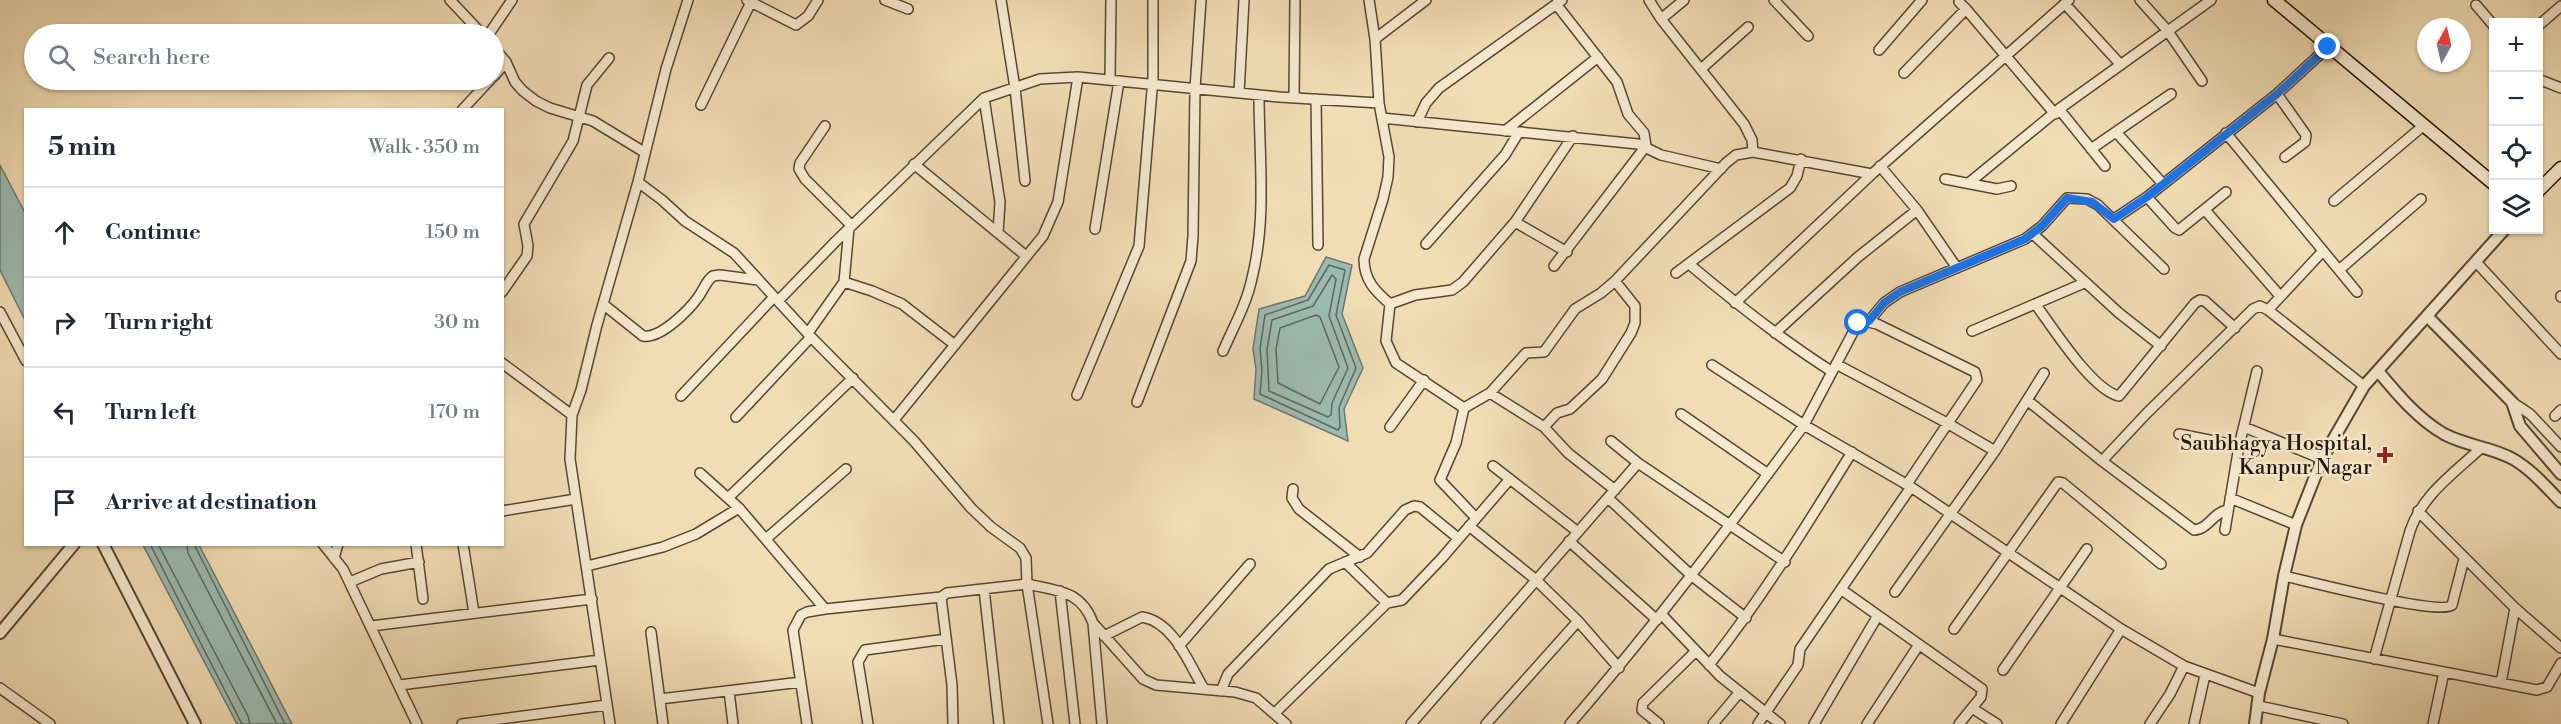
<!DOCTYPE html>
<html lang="en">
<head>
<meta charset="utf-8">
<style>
  :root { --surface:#fff; --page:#f6f6f7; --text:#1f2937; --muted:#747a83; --line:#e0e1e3 }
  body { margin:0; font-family:"Libre Bodoni",serif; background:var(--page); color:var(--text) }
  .controls { position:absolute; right:18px; top:18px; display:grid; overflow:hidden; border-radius:0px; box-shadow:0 2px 4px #0004 }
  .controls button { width:54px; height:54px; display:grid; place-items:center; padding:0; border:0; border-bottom:2px solid var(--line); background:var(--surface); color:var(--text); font:30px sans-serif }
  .compass { position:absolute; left:2417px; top:18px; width:54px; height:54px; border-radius:50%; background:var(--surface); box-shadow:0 2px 4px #0004; rotate:8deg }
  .stop { position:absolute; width:18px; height:18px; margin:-14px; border:4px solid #1a73e8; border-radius:50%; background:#fff }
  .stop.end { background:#1a73e8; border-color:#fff; box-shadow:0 2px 6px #0008 }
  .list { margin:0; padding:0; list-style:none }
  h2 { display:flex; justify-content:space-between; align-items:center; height:78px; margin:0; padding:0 24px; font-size:26px }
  h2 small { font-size:20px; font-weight:400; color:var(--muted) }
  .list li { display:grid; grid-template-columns:39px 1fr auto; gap:18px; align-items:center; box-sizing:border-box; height:90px; padding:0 24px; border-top:2px solid var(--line) }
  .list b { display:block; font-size:22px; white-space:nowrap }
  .list em { font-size:20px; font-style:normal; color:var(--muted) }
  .icon { flex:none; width:33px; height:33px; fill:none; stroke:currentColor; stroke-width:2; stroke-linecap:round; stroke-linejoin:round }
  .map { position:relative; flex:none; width:2561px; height:724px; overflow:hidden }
  .search { position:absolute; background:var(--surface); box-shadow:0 2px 4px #0004; left:24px; top:24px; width:480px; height:66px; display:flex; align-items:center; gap:15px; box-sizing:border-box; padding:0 21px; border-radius:33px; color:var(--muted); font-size:22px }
  .panel { position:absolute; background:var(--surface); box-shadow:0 2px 4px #0004; left:24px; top:108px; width:480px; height:438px; border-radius:0px }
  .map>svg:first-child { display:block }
  .water { fill:#9bbbb2; stroke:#6c786f; stroke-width:1.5 }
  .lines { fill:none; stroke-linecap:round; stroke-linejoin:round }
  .shore { stroke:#60685e; stroke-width:1.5 }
  .minor-casing { stroke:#584635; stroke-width:12 }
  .tertiary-casing { stroke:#584635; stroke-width:14 }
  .secondary-casing { stroke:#25140b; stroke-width:15 }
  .minor { stroke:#f6e8ce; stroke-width:9 }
  .tertiary { stroke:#f6e8ce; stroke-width:10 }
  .secondary { stroke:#f6e8ce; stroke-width:12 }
  .route { stroke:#1a73e8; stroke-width:8 }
  .poi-dot { fill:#8f2418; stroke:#f6e8ce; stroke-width:2 }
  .labels { text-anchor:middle; stroke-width:5; stroke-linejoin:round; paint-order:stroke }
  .poi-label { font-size:21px; fill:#25140b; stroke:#f6e8ce; text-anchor:end }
</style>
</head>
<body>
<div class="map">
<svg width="2561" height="724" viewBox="0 0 2561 724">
  <rect width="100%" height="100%" fill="#f1dcb4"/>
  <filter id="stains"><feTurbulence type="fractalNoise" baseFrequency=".00333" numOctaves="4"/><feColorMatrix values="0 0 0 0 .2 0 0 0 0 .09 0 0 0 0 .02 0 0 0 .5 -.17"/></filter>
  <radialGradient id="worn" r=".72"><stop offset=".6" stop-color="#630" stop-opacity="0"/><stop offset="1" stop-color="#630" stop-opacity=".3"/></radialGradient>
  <path class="water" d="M0,165L25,213V320L0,270Z
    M1326,257L1352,265L1342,314L1363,368L1344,409L1348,441L1254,399L1256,369L1253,349L1259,309L1305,296Z
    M143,545H199L292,724H237Z"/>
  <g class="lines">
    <path class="shore" d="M1329,265L1345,270L1336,315L1356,368L1339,407L1340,427L1338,430L1260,394L1262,370L1260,349L1265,315L1308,300Z
      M1332,275L1336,279L1329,316L1348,368L1332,403L1331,415L1328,417L1269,391L1267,349L1272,320L1313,306Z
      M1316,315L1320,317L1339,367L1320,404L1278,383L1276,349L1280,328Z
      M150,544L242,724
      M158,544L248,716L250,724
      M187,544L188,553L277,724
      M194,544L285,724"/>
    <defs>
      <path id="minor" d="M450,0L482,34
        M747,0L796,25L808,16L818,0
        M885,0L908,9
        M1001,0L1015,88L1025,181
        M1369,0L1375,39L1379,103L1389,157L1388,177L1383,199L1364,259C1364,280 1375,291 1390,304L1386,341L1396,363L1464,408
        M1649,0L1661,19L1684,0
        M1774,0L1808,36
        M2140,0L2167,30L2202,81
        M2065,4L2121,65
        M2476,5L2494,26
        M1966,9L2055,114
        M1661,19L1744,124L1752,140L1753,152
        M2538,26L2561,6
        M489,34L512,0
        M1375,39L1426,0
        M494,48L506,62L515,82L523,91L536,101L550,108L593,121L644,152
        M1879,50L1922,0
        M1701,69L1748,27
        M1904,73L1966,9L1959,2
        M494,76L506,62
        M2538,79L2561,88
        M1110,80L1111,0
        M1239,93L1244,0
        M2277,94L2306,135L2305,142L2285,157
        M984,98L1000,202L998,233
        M1294,98L1295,0
        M1316,99L1318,245
        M701,105L751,2
        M2059,109L2105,166
        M462,110L490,80
        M1382,118L1638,144L1661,155L1721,169
        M1417,122L1426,103L1439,88L1562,0
        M825,126L800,163L799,169L805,179L851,225
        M1505,131L1598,57
        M2116,132L2163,184
        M2226,133L2357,292
        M2091,149L2171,94
        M914,164L1026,256
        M1880,166L1917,210L1957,268
        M1945,179L1997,189L2011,186
        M638,182L662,200L685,221L734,253L811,337L914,441L971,508L991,527L1020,548L1026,558L1027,584C1057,591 1081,590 1093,623L1102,724
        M1970,182L2059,109L2211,0
        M2147,197L2175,228L2179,230L2226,192
        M2334,201L2423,126
        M2205,210L2280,296
        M2114,219L2147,197L2277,94L2328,47
        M1515,222L1567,252
        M1095,229L1119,81
        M2033,234L2119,313L2161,346
        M1426,244L1505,155L1519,132
        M2476,262L2561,354
        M1689,264C1734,302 1781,339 1831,371
        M1554,266L1646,146L1644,133L1628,114L1617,82L1556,4
        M2339,270L2421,199
        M1676,273L1790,188L1797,176L1801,159
        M844,282L872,291L902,304L955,345
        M502,292L527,256L528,246L524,224L573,141L587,85L609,58
        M2561,296V297
        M778,301L836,241L984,98L1040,79L1078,77L1279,97L1379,103
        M1735,303L1872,174L2069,0
        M603,304L643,336C661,339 690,309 699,296C704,289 706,281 713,276L720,275L758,280
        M1390,304L1415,295L1452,290L1463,282L1515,222L1573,136
        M2036,305C2053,328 2092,390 2119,396L2195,303L2200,300L2205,301L2235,328
        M2268,310L2323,251
        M0,312L26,361
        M1869,321L1884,303L1900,292L2025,239L2042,226L2067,198L2087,199L2098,205L2164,269
        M1972,331L2084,283
        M808,333L844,282L849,228
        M1775,333L1858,257L1917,210
        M1223,351C1233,328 1247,303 1252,278C1267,219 1259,155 1259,95
        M502,363L572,415
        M1836,364L1947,423L1995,451
        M1712,365L1804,425L1858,323L1863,321L1877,324L1975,372L1977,380L1907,484
        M1490,393L1544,427L1568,453L1615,490
        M1077,395L1139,246L1153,78V0
        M681,396L774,297
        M2027,400L2102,461
        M1137,402L1191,261L1193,236L1195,89L1201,0
        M2512,402L2530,414L2561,447
        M1681,414L1768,474
        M2555,416L2561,410
        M736,417L811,337
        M894,420L1043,236L1058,202L1078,77
        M1390,427L1424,380
        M1544,427L1557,413L1570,409L1602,379L1631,333L1635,323V306L1615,281
        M2244,427L2322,459
        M2179,434L2239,446
        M1611,441L1638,463L1785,562
        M1493,466L1578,532
        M700,473L739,508L825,609L807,612L801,615L793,630L807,724
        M1293,489L1292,498L1299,509L1360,557
        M729,497L853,378
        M1608,498L1692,576L1746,618
        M2230,498L2296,525
        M2228,510C2213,512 2209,529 2194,530L2102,461L2146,414L2253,309L2260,306L2268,310L2364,386
        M502,511L576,499
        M2418,511L2515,608L2561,648
        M1476,518L1440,480L1456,443L1464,408L1490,393L1526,353L1544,352L1575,309L1601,293L1615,281L1726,163L1736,155L1753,152L1872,174
        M1469,526L1535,579L1578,621L1619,668
        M2225,530L2239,446L2257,371
        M767,538L846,469
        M1569,541L1657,620
        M323,544L343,569L417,724
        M416,544L423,599
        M463,544L474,613
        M334,558L338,544
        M1345,562L1387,603
        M587,566L663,547L696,534L739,508
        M2284,576C2307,581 2440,616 2452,605L2464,559
        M350,582L381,569L419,562
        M984,589L999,724
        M1842,590L1982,689L1981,697L1959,724
        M1060,591L1075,724
        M1895,592L1995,451L2044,373
        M825,609L941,597
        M1662,615L1720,676L1780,724
        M1093,623L1143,679L1156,685L1235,692L1256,698L1286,724
        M371,626L592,599
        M1954,629L2058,482L2063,483L2161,564
        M651,632L663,724
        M1104,636L1142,617C1174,622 1189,664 1204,689
        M2273,639L2537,690L2547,687L2561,663
        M1179,646L1250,564
        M2374,659L2410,531C2422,495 2454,473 2481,448
        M1709,665C1762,598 1807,525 1852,452
        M2003,670L2087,549
        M2501,683L2515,608
        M400,685L600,660
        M0,688L50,724
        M729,691L733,724
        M1221,691L1228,674L1329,569L1367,553L1405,510L1414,506L1420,507L1458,538
        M660,699L801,682
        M2259,706L2343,724
        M1972,708L1997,724
        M1275,713L1387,603L1402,600L1442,558L1510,479
        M462,724L607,705
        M610,724L570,459L572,415L581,390L597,325L638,182L666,69L688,0
        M868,724L858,662L865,650L946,639
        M953,724L952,685L941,597L947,593L1027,584L1048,724
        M1411,724L1638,463
        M1486,724L1578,621
        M1570,724C1653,628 1729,527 1804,425L1911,487L2121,629L2184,666L2259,693
        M1659,724L1642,710L1643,703L1696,651
        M1713,724L1739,693
        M1758,724L1798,665L1800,649L1911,487
        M1814,724L1877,617
        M1867,724L1918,646
        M2061,724L2121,629
        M2150,724L2170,694L2184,666
        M2194,724L2205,675
        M2433,724L2444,672"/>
      <path id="tertiary" d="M2427,316L2512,402L2520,426L2561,474
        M2378,371C2397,394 2418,419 2444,434C2466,446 2492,447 2513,459C2532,470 2546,487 2561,502
        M103,544L195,724
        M0,633L74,544
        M2255,724L2259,693L2273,639L2284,576L2296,525L2322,459L2364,386L2504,230"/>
      <path id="secondary" d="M2274,0L2494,184
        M2538,191L2561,168"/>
    </defs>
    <use href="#minor" class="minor-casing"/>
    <use href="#tertiary" class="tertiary-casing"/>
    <use href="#secondary" class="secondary-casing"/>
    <use href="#minor" class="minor"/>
    <use href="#tertiary" class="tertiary"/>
    <use href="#secondary" class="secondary"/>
  </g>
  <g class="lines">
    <path class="route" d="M1858,323L1863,321H1869L1884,303L1900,292L2025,239L2042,226L2067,198L2092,202L2114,219L2147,197L2277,94L2328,47"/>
  </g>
  <path class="poi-dot" d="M2382 446h6v6h6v6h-6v6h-6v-6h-6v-6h6z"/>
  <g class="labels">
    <g class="poi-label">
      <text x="2372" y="450">Saubhagya Hospital,<tspan x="2372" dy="24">Kanpur Nagar</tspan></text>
    </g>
  </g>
  <rect width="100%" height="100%" filter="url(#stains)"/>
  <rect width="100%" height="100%" fill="url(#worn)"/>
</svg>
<div class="controls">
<button>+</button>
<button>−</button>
<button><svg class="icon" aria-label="locate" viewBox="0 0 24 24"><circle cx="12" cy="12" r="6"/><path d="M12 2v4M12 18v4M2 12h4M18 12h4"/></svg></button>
<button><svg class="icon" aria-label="layers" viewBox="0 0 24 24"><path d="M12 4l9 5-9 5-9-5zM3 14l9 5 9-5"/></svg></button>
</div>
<svg class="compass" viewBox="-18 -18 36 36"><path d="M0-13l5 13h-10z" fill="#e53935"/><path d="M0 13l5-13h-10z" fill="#747a83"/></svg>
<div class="stop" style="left:1858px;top:323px"></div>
<div class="stop end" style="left:2328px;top:47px"></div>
<div class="search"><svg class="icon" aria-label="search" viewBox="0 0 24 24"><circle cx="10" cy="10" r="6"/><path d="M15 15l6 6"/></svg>Search here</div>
<section class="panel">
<h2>5 min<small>Walk · 350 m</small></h2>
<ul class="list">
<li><svg class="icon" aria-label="ahead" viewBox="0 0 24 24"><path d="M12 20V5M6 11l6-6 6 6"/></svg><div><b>Continue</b></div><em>150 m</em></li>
<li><svg class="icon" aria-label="right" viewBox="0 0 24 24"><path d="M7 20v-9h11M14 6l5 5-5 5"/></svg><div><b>Turn right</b></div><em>30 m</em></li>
<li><svg class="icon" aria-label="left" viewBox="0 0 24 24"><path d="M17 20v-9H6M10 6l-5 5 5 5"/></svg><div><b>Turn left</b></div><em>170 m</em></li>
<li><svg class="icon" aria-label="arrive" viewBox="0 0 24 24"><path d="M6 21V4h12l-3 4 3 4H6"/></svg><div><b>Arrive at destination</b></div></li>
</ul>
</section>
</div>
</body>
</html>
